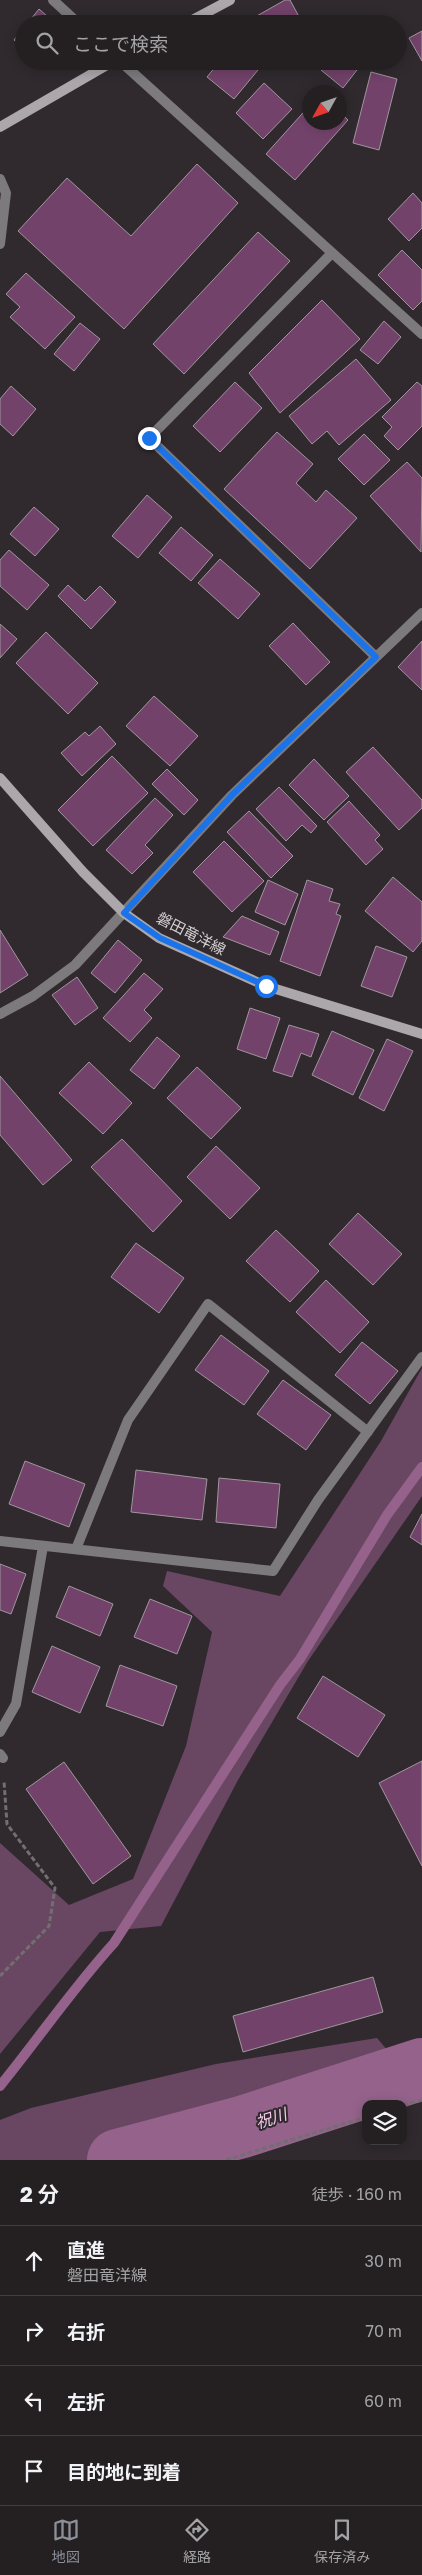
<!DOCTYPE html>
<html lang="ja">
<head>
<meta charset="utf-8">
<style>
  :root { --surface:#242022; --page:#2c282a; --text:#f1f3f6; --muted:#a3a3a5; --line:#413e40; --accent:#8c9099 }
  body { margin:0; font-family:"Golos Text","Noto Sans JP",sans-serif; background:var(--page); color:var(--text) }
  .controls { position:absolute; right:15px; bottom:15px; display:grid; overflow:hidden; border-radius:10px; box-shadow:0 2px 12px #0003 }
  .controls button { width:45px; height:45px; display:grid; place-items:center; padding:0; border:0; border-bottom:1px solid var(--line); background:var(--surface); color:var(--text); font:25px sans-serif }
  .compass { position:absolute; left:302px; top:85px; width:45px; height:45px; border-radius:50%; background:var(--surface); box-shadow:0 2px 12px #0003; rotate:230deg }
  .stop { position:absolute; width:15px; height:15px; margin:-11px; border:4px solid #1a73e8; border-radius:50%; background:#fff }
  .stop.end { background:#1a73e8; border-color:#fff; box-shadow:0 1px 5px #0008 }
  .list { margin:0; padding:0; list-style:none }
  h2 { display:flex; justify-content:space-between; align-items:center; height:65px; margin:0; padding:0 20px; font-size:21px }
  h2 small { font-size:16px; font-weight:400; color:var(--muted) }
  .list li { display:grid; grid-template-columns:32px 1fr auto; gap:15px; align-items:center; box-sizing:border-box; height:70px; padding:0 20px; border-top:1px solid var(--line) }
  .list b { display:block; font-size:19px; white-space:nowrap }
  .list p { margin:0; font-size:16px; white-space:nowrap; color:var(--muted) }
  .list em { font-size:16px; font-style:normal; color:var(--muted) }
  .icon { flex:none; width:28px; height:28px; fill:none; stroke:currentColor; stroke-width:2; stroke-linecap:round; stroke-linejoin:round }
  .map { position:relative; flex:none; width:422px; height:2160px; overflow:hidden }
  .search { position:absolute; background:var(--surface); box-shadow:0 2px 12px #0003; left:15px; right:15px; top:15px; height:55px; display:flex; align-items:center; gap:12px; box-sizing:border-box; padding:0 18px; border-radius:28px; color:var(--muted); font-size:19px }
  .sheet { height:345px; background:var(--surface) }
  nav { display:flex; justify-content:space-around; align-items:center; box-sizing:border-box; height:70px; border-top:1px solid var(--line); background:var(--surface); font-size:14px; color:var(--muted) }
  nav a { display:grid; justify-items:center; gap:2px }
  nav .on { color:var(--accent) }
  .map>svg:first-child { display:block }
  .green { fill:#694762; fill-rule:evenodd }
  .lines { fill:none; stroke-linecap:round; stroke-linejoin:round }
  .stream { stroke:#95628b; stroke-width:10 }
  .river { stroke:#95628b; stroke-width:62 }
  .building { fill:#72426a; stroke:#9f979d }
  .path { stroke:#736e71; stroke-width:3; stroke-dasharray:5 2.5; stroke-linecap:butt }
  .street { stroke:#7d7a7d; stroke-width:10 }
  .secondary { stroke:#aca7ab; stroke-width:10 }
  .route { stroke:#1a73e8; stroke-width:6 }
  .labels { text-anchor:middle; stroke-width:4; stroke-linejoin:round; paint-order:stroke }
  .street-label { font-size:15px; fill:#d3d0d2; stroke:#302a2e }
  .water-label { font-size:16px; font-style:italic; fill:#f7c9ed; stroke:#302a2e }
</style>
</head>
<body>
<div class="map">
<svg width="422" height="2160" viewBox="0 0 422 2160">
  <rect width="100%" height="100%" fill="#302a2e"/>
  <path class="green" d="M422,1368V1496L308,1661L238,1780L161,1926L100,1932L0,2054V1843L69,1905L133,1879L186,1746L212,1632L163,1586L167,1571L280,1596L381,1441Z
    M377,2038L394,2058L422,2047V2096L394,2104H366V2112L195,2160H0V2120L31,2108L216,2064ZM380,2063L307,2091L173,2131Z"/>
  <g class="lines">
    <path class="stream" d="M0,2086C39,2038 73,1988 114,1943L280,1685L300,1659L387,1515L422,1467"/>
    <path class="river" d="M118,2160L242,2127L422,2069"/>
  </g>
  <path class="building" d="M285,0H290L303,24H259L255,17Z
    M39,9L56,24H27Z
    M24,27V48L14,40Z
    M422,31V61L409,38Z
    M220,61H248L258,70L234,99L207,77Z
    M328,61H364L343,88L321,70Z
    M371,72L397,79L379,150L353,143Z
    M264,83L292,109L263,139L236,113Z
    M310,105V122H340V112L348,120L295,180L266,154Z
    M197,164L238,203L124,329L18,231L67,178L131,236Z
    M413,193L422,203V228L409,241L388,219Z
    M258,232L290,261L184,374L153,344Z
    M402,250L422,270V301L413,310L378,275Z
    M26,273L75,317L45,349L10,317L20,307L6,294Z
    M322,300L360,339L280,413L249,373Z
    M384,321L401,337L378,364L360,350Z
    M80,323L100,339L74,371L54,354Z
    M356,359L391,400L339,445L327,431L312,444L289,416Z
    M235,382L262,408L220,452L193,426Z
    M417,382L422,386V426L398,450L384,436L392,427L382,417Z
    M11,386L36,409L13,436L0,424V399Z
    M277,432L313,464L296,483L316,502L326,490L357,518L310,569L224,489Z
    M364,434L390,460L364,485L338,459Z
    M407,462L422,478L421,552L370,496Z
    M147,495L172,517L138,558L112,536Z
    M34,507L59,529L35,556L10,534Z
    M181,527L213,555L191,581L159,553Z
    M9,550L49,585L27,610L0,586V560Z
    M220,559L260,594L238,619L198,583Z
    M68,585L85,601L100,586L116,602L91,629L58,596Z
    M293,623L330,662L306,685L269,646Z
    M0,624L17,639L0,658Z
    M46,632L98,683L68,714L16,663Z
    M422,641V690L398,667Z
    M154,696L198,736L170,766L126,726Z
    M100,726L116,744L82,776L61,753L85,732L89,736Z
    M373,747L422,800V808L399,830L346,772Z
    M112,756L148,793L93,846L58,810Z
    M314,759L349,796L324,820L289,785Z
    M167,769L198,800L184,815L152,784Z
    M279,787L317,826L311,833L302,825L286,841L256,809Z
    M155,798L173,815L145,845L153,853L132,874L106,850Z
    M349,801L380,835L375,840L383,849L366,865L327,822Z
    M249,811L293,856L271,878L227,832Z
    M224,841L264,881L232,912L193,872Z
    M393,877L422,902V941L413,952L365,911Z
    M268,880L298,894L285,925L255,912Z
    M307,880L333,889L329,901L340,904L336,914L341,916L320,976L280,961Z
    M242,916L279,932L270,955L223,937Z
    M0,930L28,975L0,993Z
    M118,940L142,960L115,993L91,973Z
    M376,946L407,957L392,997L361,986Z
    M144,973L163,989L144,1010L152,1018L130,1042L103,1018Z
    M77,977L98,1008L75,1025L52,995Z
    M250,1008L280,1018L266,1059L237,1049Z
    M289,1025L319,1034L311,1057L301,1053L292,1077L273,1071Z
    M332,1031L374,1050L353,1095L312,1075Z
    M157,1037L180,1056L154,1089L130,1070Z
    M387,1039L413,1051L384,1111L359,1098Z
    M89,1062L132,1103L103,1134L59,1093Z
    M197,1067L241,1108L211,1139L167,1098Z
    M0,1076L72,1160L43,1185L0,1135Z
    M122,1139L182,1201L153,1232L91,1167Z
    M216,1146L260,1188L230,1219L187,1177Z
    M358,1213L402,1254L373,1285L329,1244Z
    M276,1230L319,1271L290,1302L246,1261Z
    M136,1243L184,1278L159,1313L111,1277Z
    M326,1280L369,1322L340,1353L296,1312Z
    M221,1335L269,1371L244,1405L195,1370Z
    M362,1342L398,1371L370,1404L335,1375Z
    M283,1380L331,1415L306,1450L257,1414Z
    M25,1461L85,1484L69,1527L9,1504Z
    M136,1470L207,1479L202,1520L131,1512Z
    M219,1478L280,1484L276,1528L216,1522Z
    M422,1514V1545L410,1537Z
    M0,1564L26,1574L11,1614L0,1610Z
    M69,1586L113,1604L100,1636L56,1617Z
    M150,1599L192,1616L177,1654L134,1637Z
    M52,1646L100,1667L80,1713L32,1692Z
    M120,1665L177,1686L163,1726L106,1706Z
    M323,1676L385,1715L358,1757L297,1718Z
    M422,1761V1866L379,1783Z
    M64,1762L131,1856L93,1884L26,1789Z
    M373,1977L383,2012L243,2052L233,2016Z"/>
  <g class="lines">
    <path class="path" d="M0,1976L49,1926L55,1888L7,1824L4,1781
      M403,2105L422,2100
      M226,2160L366,2117"/>
    <path class="street" d="M53,0L79,24
      M120,61L422,334
      M0,179L6,193L0,244
      M332,253L149,438L376,657
      M0,1014L33,996L75,965L232,795L422,613
      M0,1541L273,1571L318,1500L422,1357
      M76,1549L128,1420L208,1304L368,1432
      M0,1732L16,1704L43,1546
      M0,1754L3,1758"/>
    <path class="secondary" d="M185,24L230,0
      M0,127L114,61
      M0,778L83,872L124,913L159,938L266,986L422,1034"/>
  </g>
  <g class="lines">
    <path class="route" d="M149,438L376,657L232,795L124,913L160,938L266,986"/>
  </g>
  <g class="labels">
    <g class="street-label">
      <text transform="translate(191 934) rotate(27)" y="5">磐田竜洋線</text>
    </g>
    <g class="water-label">
      <text transform="translate(271 2118) rotate(-18)" y="6">祝川</text>
    </g>
  </g>
</svg>
<div class="controls">
<button><svg class="icon" aria-label="layers" viewBox="0 0 24 24"><path d="M12 4l9 5-9 5-9-5zM3 14l9 5 9-5"/></svg></button>
</div>
<svg class="compass" viewBox="-18 -18 36 36"><path d="M0-13l5 13h-10z" fill="#e53935"/><path d="M0 13l5-13h-10z" fill="#a3a3a5"/></svg>
<div class="stop" style="left:266px;top:986px"></div>
<div class="stop end" style="left:149px;top:438px"></div>
<div class="search"><svg class="icon" aria-label="search" viewBox="0 0 24 24"><circle cx="10" cy="10" r="6"/><path d="M15 15l6 6"/></svg>ここで検索</div>
</div>
<section class="sheet">
<h2>2 分<small>徒歩 · 160 m</small></h2>
<ul class="list">
<li><svg class="icon" aria-label="ahead" viewBox="0 0 24 24"><path d="M12 20V5M6 11l6-6 6 6"/></svg><div><b>直進</b><p>磐田竜洋線</p></div><em>30 m</em></li>
<li><svg class="icon" aria-label="right" viewBox="0 0 24 24"><path d="M7 20v-9h11M14 6l5 5-5 5"/></svg><div><b>右折</b></div><em>70 m</em></li>
<li><svg class="icon" aria-label="left" viewBox="0 0 24 24"><path d="M17 20v-9H6M10 6l-5 5 5 5"/></svg><div><b>左折</b></div><em>60 m</em></li>
<li><svg class="icon" aria-label="arrive" viewBox="0 0 24 24"><path d="M6 21V4h12l-3 4 3 4H6"/></svg><div><b>目的地に到着</b></div></li>
</ul>
</section>
<nav>
<a class="on"><svg class="icon" aria-label="map" viewBox="0 0 24 24"><path d="M3 6l6-2 6 2 6-2v14l-6 2-6-2-6 2zM9 4v14M15 6v14"/></svg>地図</a>
<a><svg class="icon" aria-label="directions" viewBox="0 0 24 24"><path d="M12 3l9 9-9 9-9-9zM9 14v-3h6M13 9l2 2-2 2"/></svg>経路</a>
<a><svg class="icon" aria-label="saved" viewBox="0 0 24 24"><path d="M7 4h10v16l-5-4-5 4z"/></svg>保存済み</a>
</nav>
</body>
</html>
